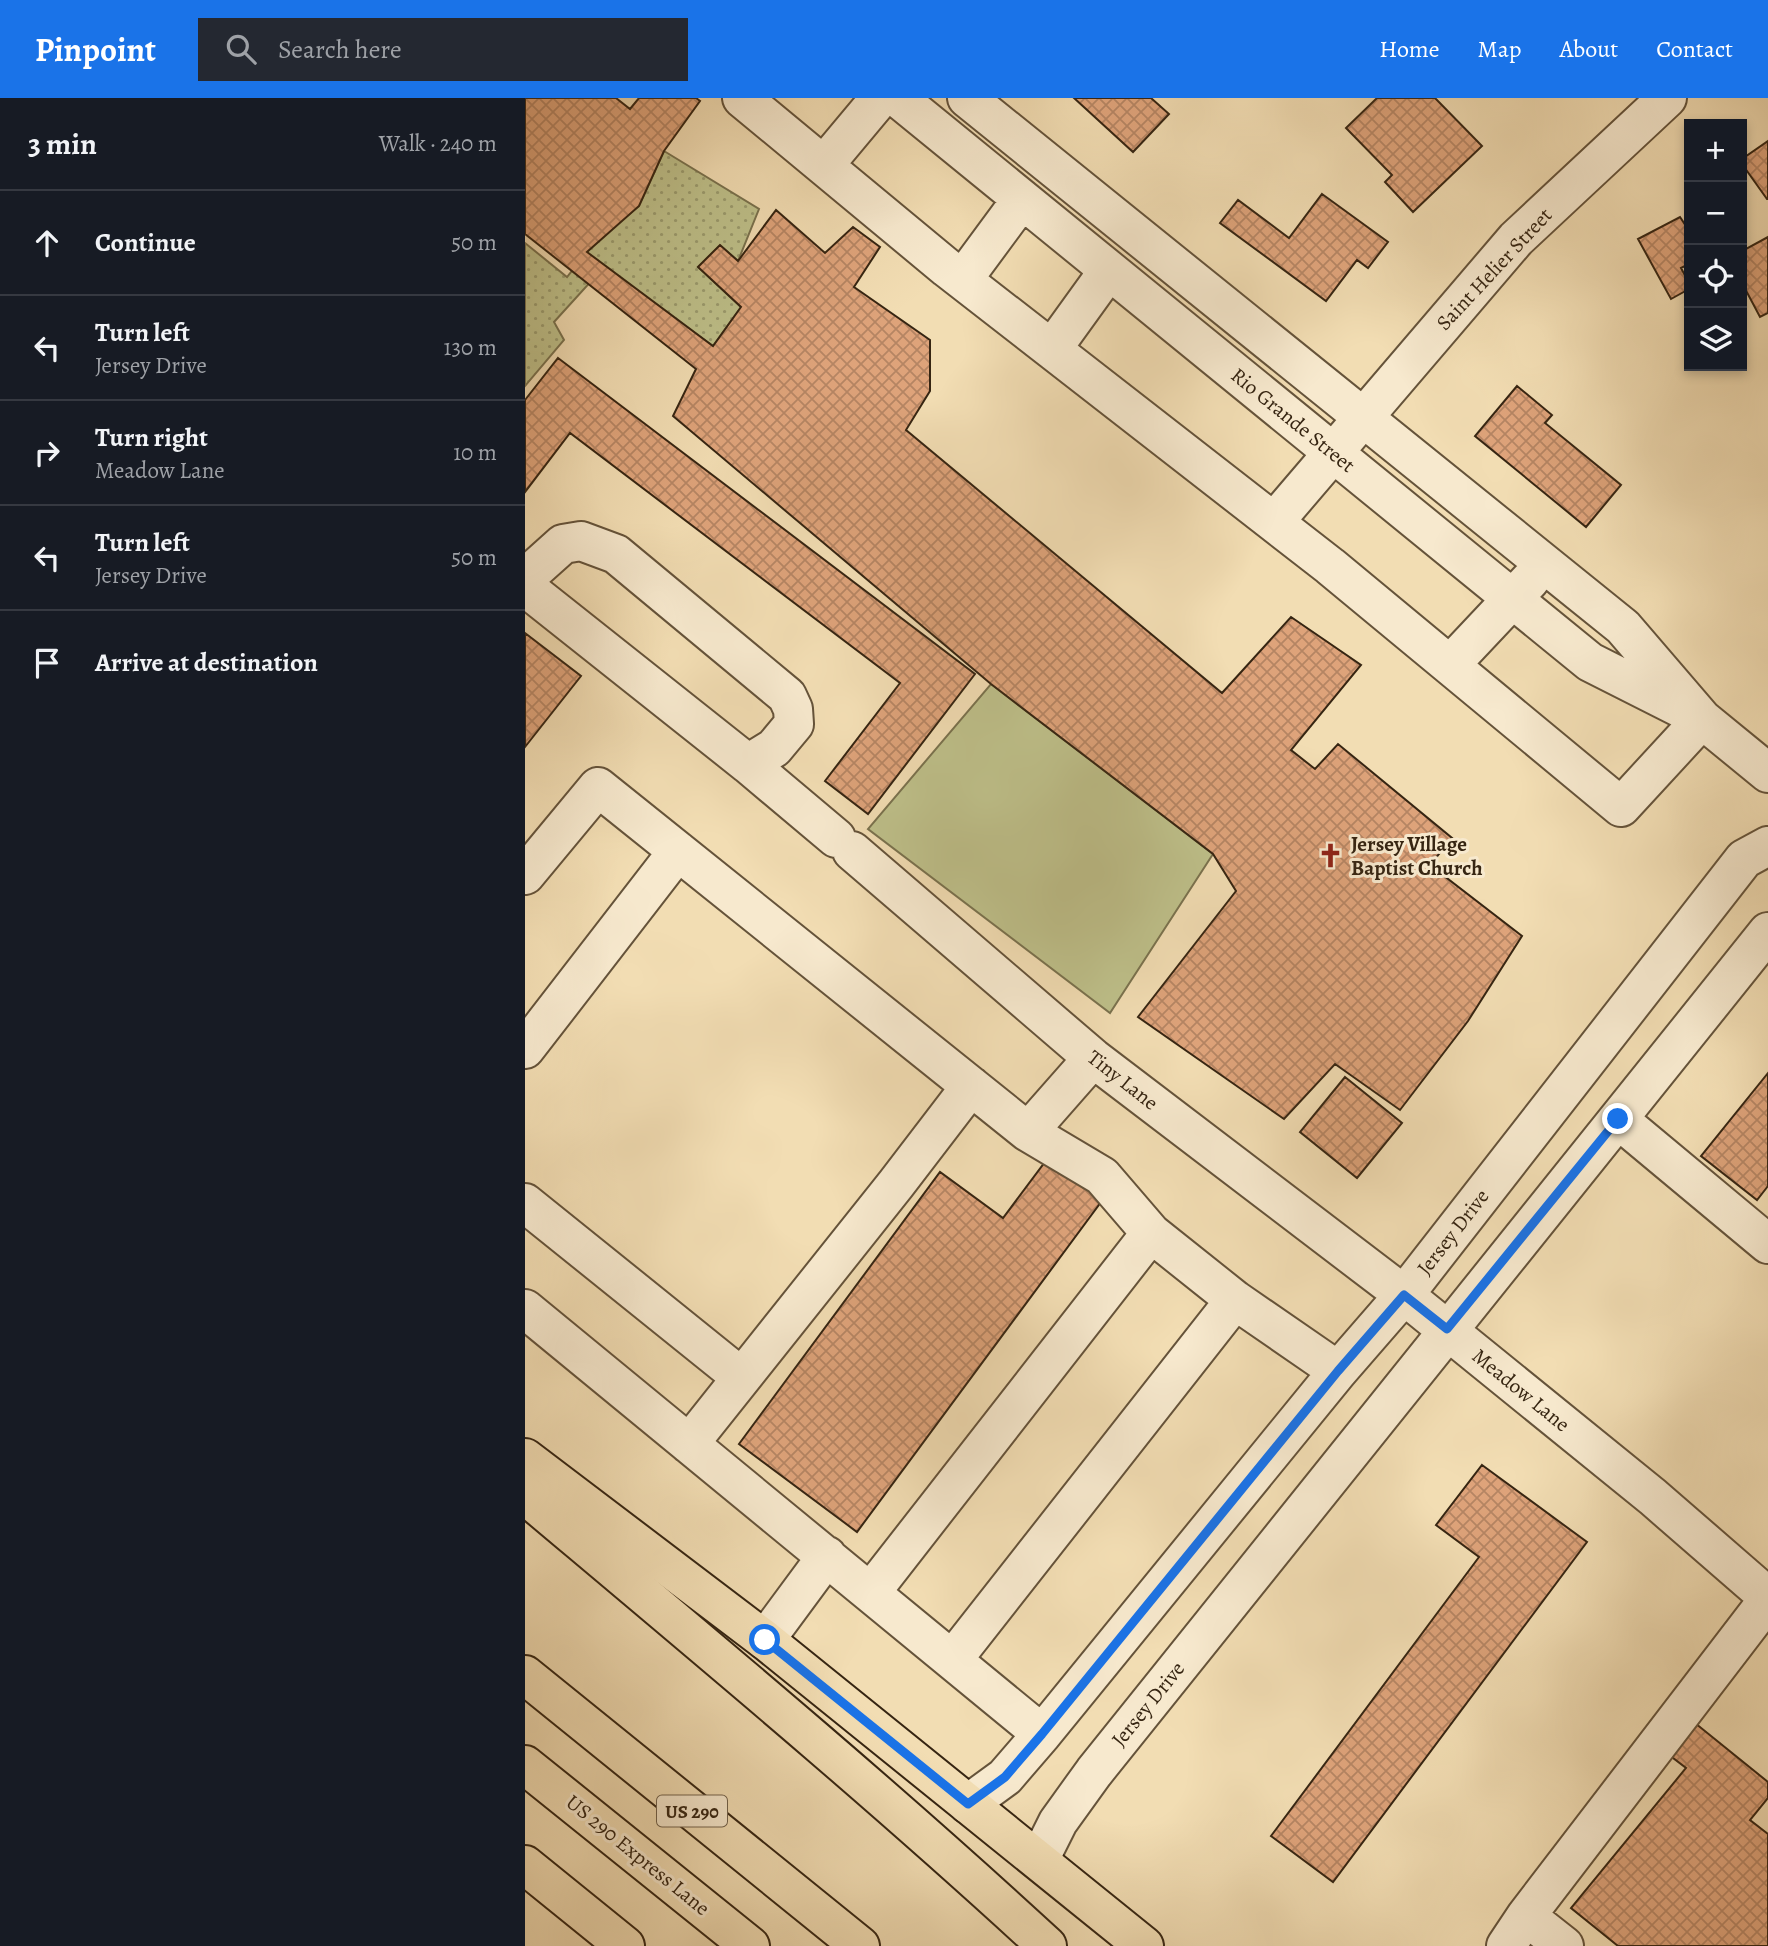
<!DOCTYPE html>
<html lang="en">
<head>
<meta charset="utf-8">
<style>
  :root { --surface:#171b24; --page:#242831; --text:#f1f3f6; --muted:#9ea1a6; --line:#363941; --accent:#1a73e8 }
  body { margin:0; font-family:Alegreya,serif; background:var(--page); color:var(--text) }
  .controls { position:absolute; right:21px; top:21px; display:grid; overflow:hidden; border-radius:0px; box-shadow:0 4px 10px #0003 }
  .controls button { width:63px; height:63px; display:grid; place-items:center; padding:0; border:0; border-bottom:2px solid var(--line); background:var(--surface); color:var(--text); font:35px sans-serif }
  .stop { position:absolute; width:21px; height:21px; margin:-16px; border:5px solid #1a73e8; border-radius:50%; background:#fff }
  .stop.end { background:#1a73e8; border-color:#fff; box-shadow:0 2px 7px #0008 }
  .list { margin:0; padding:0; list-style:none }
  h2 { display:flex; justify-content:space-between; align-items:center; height:91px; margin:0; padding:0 28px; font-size:30px }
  h2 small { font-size:23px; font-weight:400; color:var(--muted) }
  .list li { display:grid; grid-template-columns:46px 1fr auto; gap:21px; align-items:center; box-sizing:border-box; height:105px; padding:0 28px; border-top:2px solid var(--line) }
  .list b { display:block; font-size:26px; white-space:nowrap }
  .list p { margin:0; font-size:23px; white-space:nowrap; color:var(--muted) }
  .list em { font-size:23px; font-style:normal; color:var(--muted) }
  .icon { flex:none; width:38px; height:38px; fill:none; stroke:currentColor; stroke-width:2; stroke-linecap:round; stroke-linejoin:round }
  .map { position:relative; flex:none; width:1243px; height:1848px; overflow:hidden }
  header { display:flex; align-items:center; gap:42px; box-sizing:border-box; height:98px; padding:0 35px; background:var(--accent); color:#fff }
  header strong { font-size:33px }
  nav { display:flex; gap:38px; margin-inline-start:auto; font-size:24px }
  .search { width:490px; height:63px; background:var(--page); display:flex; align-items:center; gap:18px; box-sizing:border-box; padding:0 24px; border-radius:0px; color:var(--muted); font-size:26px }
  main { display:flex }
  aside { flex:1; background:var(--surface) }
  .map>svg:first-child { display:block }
  .green { fill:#bec08a; stroke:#7a724e; stroke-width:2 }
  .park { fill:url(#park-dots); stroke:#7a724e; stroke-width:2 }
  .building { fill:url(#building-cross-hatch); stroke:#362512; stroke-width:2 }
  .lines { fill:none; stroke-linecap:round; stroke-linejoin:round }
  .minor-casing { stroke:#65533a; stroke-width:42 }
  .major-casing { stroke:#362512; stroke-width:42 }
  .highway-casing { stroke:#362512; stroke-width:42 }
  .minor { stroke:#f7e9ce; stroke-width:38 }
  .major { stroke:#f2ddb3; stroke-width:38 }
  .highway { stroke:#f2ddb3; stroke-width:38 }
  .route { stroke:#1a73e8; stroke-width:9 }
  .labels { text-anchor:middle; stroke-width:6; stroke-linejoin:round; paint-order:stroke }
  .shield { fill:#f7e9ce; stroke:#70604a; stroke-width:2 }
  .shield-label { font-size:19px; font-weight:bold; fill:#362512 }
  .street-label { font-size:21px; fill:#362512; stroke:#f7e9ce }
  .poi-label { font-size:21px; font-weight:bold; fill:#362512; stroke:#f7e9ce; text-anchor:start }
</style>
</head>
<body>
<header>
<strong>Pinpoint</strong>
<div class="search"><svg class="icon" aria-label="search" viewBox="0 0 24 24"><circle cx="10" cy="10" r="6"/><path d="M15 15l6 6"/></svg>Search here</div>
<nav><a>Home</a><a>Map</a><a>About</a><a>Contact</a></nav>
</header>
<main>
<aside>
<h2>3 min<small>Walk · 240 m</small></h2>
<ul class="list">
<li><svg class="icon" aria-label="ahead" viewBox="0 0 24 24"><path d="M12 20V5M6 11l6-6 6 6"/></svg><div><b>Continue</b></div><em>50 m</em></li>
<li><svg class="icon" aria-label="left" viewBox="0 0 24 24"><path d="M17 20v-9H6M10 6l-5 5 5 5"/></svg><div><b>Turn left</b><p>Jersey Drive</p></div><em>130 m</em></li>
<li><svg class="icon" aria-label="right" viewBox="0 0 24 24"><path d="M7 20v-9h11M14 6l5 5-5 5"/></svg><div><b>Turn right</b><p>Meadow Lane</p></div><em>10 m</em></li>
<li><svg class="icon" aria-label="left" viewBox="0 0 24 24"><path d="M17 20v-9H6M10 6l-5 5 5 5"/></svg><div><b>Turn left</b><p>Jersey Drive</p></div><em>50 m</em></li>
<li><svg class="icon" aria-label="arrive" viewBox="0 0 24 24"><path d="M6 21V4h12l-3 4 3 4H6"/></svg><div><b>Arrive at destination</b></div></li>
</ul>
</aside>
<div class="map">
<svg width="1243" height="1848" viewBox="0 0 1243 1848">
  <defs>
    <pattern id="park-dots" width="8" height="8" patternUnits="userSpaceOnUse" patternTransform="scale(1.75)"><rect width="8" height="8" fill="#bec08a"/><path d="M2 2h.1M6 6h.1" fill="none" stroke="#9b9c6f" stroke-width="1.8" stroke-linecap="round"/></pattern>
    <pattern id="building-cross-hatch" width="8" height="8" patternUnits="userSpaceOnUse" patternTransform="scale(1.75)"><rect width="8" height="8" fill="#dea37a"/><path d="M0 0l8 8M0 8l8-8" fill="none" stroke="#b58563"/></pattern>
  </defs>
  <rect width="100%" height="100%" fill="#f2ddb3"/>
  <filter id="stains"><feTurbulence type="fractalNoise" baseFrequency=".00286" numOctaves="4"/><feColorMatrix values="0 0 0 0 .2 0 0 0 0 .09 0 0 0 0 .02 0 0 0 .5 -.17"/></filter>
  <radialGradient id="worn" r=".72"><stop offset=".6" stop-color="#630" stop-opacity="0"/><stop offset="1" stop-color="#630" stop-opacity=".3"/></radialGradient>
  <path class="green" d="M466,586L688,756L585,915L343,731Z"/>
  <path class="park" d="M139,53L234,111L213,163L195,147L173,169L216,209L188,248L78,170L29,224L39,242L0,288V145L42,179L69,145L114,108Z"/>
  <path class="building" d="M0,0H91L105,11L114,0H171L175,3L139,53L114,108L62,154L188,248L216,209L173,169L195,147L213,163L251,112L300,155L328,129L355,149L329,189L405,242V293L381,332L697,595L766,519L836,567L766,652L790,671L813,646L927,740L905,767L997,838L943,923L875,1012L810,966L759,1021L613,919L711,793L688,756L466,586L148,318L171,271L0,136Z
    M549,0H626L644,16L608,54Z
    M852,0H910L957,48L888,114L860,84L867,77L821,30Z
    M1243,43V101H1242L1217,66V61Z
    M797,96L863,144L843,170L832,162L801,203L695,125L713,102L764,140Z
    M1155,119L1161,128L1164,126V166L1156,170L1164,185V191L1146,201L1113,141Z
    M1243,139V215L1235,219L1217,185V153Z
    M33,260L450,576L343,716L300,683L375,585L45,335L0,394V302Z
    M992,288L1027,317L1020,325L1096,387L1061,429L950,338Z
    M0,535L56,578L0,649Z
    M1243,975V1088L1232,1102L1176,1058Z
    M820,979L877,1025L832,1080L775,1034Z
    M523,1060L579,1100L332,1434L214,1346L415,1074L478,1120Z
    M957,1367L1062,1444L808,1784L746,1738L954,1459L911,1427Z
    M1165,1621L1243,1684V1700L1225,1722L1243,1736V1848H1093L1046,1810L1161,1670L1139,1653Z"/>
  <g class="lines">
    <defs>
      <path id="minor" d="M217,0L422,170L805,468L1096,709L1177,621
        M373,0L1065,564L1160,612
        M442,0L1098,529L1177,621L1243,675
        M299,67L355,0
        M438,181L497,101
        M527,251L584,172
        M749,424L991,141L1142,0
        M0,480L38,446L56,443L91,456L262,598L268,611L269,626L249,650L223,666
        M0,489L223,666L311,740
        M925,567L1005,482
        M327,753L568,960L879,1197L1128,1399L1243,1499
        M0,777L73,689L503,1034L568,960
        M0,951L153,753
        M1093,1021L1243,1146
        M503,1034L577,1078L626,1135
        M0,1105L216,1279
        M0,1211L517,1636
        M164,1346L371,1086L446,988
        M346,1494L626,1135L710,1202
        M240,1542L302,1458
        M428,1561L710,1202L813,1273
        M443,1706L480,1679L517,1636L813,1273L879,1197L1219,761L1243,748
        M514,1762L533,1724L569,1674L1243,834
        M1001,1818L1039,1848
        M981,1848L1001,1818L1243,1502"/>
      <path id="major" d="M0,1360L240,1542L619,1848"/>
      <path id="highway" d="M0,1397C176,1545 353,1692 522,1848
        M0,1577L335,1848
        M0,1667L225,1848
        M0,1767L100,1848"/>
    </defs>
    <use href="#minor" class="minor-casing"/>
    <use href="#major" class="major-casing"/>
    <use href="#highway" class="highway-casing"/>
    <use href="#minor" class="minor"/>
    <use href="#major" class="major"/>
    <use href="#highway" class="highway"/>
  </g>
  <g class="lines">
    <path class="route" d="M240,1542L443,1706L480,1679L517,1636L813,1273L879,1197L922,1231L1093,1021"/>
  </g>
  <defs>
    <symbol id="church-bare" viewBox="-9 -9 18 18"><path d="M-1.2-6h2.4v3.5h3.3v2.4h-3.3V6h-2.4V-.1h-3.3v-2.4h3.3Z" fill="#8f2418" stroke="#f7e9ce" stroke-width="2.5" paint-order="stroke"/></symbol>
  </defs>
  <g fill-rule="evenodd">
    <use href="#church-bare" x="788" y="740" width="35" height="35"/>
  </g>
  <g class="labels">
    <rect class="shield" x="132" y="1697.5" width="70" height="31" rx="5"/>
    <g class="shield-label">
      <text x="167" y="1720">US 290</text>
    </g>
    <g class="street-label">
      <text transform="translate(969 171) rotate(-47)" y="7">Saint Helier Street</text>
      <text transform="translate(768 322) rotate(39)" y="7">Rio Grande Street</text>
      <text transform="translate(598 982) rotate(38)" y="7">Tiny Lane</text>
      <text transform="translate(928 1134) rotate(-52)" y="7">Jersey Drive</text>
      <text transform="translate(996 1292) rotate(39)" y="7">Meadow Lane</text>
      <text transform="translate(623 1606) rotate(-51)" y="7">Jersey Drive</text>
      <text transform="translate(113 1757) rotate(39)" y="7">US 290 Express Lane</text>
    </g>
    <g class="poi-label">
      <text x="826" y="753">Jersey Village<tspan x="826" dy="24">Baptist Church</tspan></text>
    </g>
  </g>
  <rect width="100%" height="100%" filter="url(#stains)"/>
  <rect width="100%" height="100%" fill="url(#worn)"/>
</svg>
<div class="controls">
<button>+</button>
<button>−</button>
<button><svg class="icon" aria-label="locate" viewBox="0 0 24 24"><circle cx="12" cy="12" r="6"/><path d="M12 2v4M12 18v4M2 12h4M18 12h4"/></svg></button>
<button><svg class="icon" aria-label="layers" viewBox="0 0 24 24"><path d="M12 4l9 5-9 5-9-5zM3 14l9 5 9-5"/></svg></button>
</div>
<div class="stop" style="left:240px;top:1542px"></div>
<div class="stop end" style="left:1093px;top:1021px"></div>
</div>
</main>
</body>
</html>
